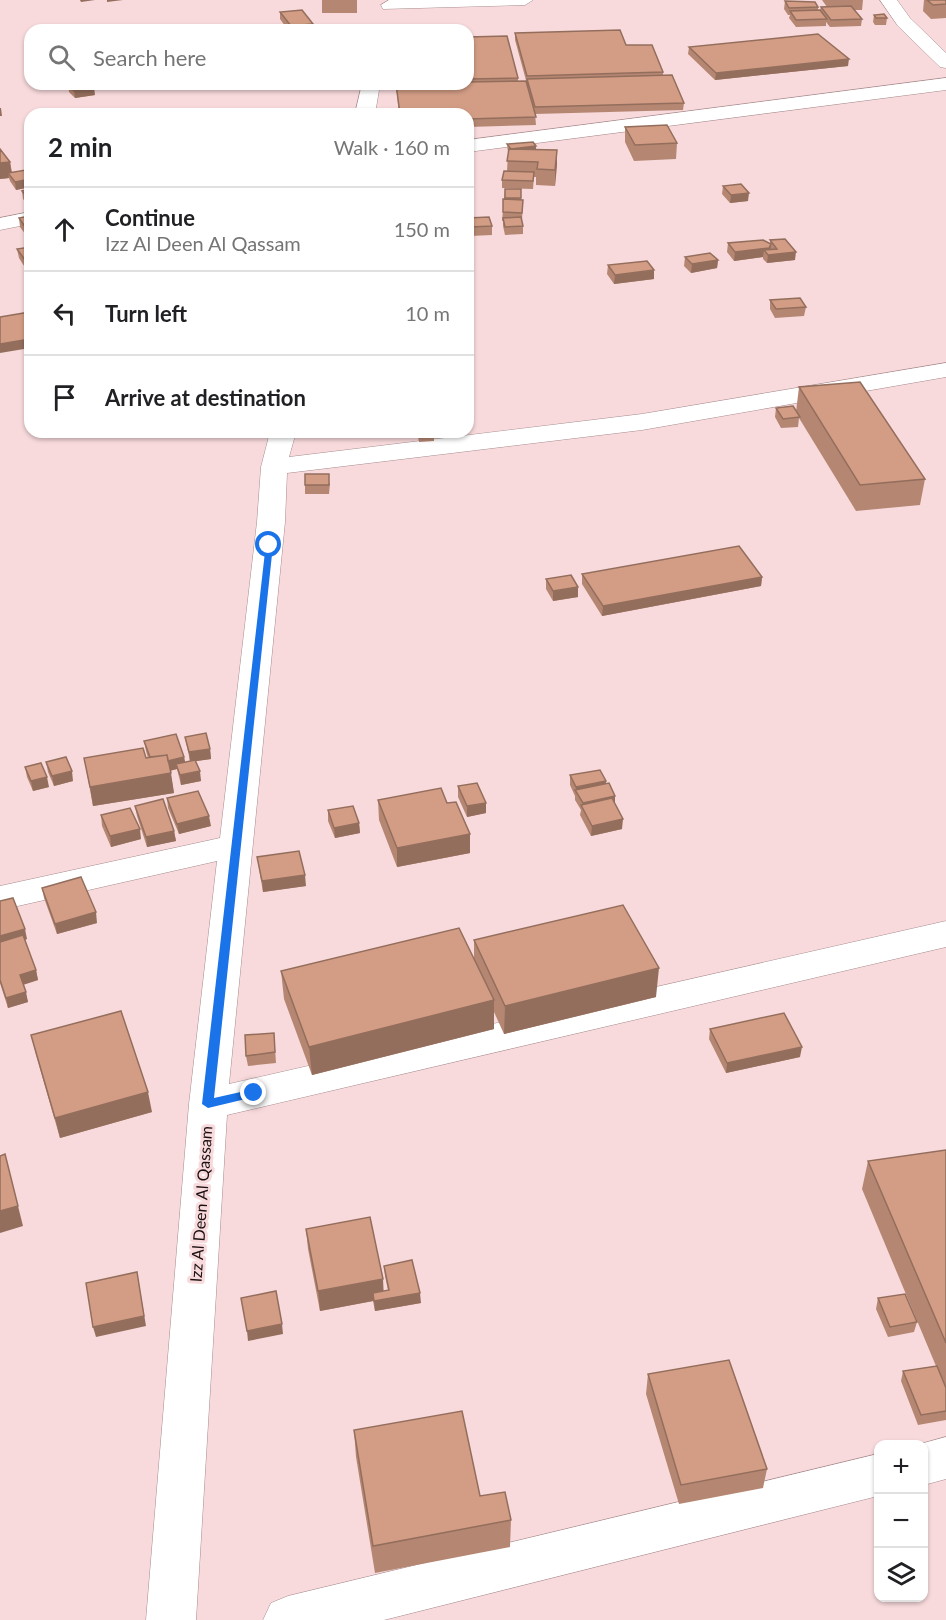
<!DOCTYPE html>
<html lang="en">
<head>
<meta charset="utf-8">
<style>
  :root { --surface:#fff; --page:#f6f6f6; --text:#202124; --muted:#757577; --line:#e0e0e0 }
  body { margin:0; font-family:Lato,sans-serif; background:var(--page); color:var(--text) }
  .controls { position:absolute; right:18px; bottom:18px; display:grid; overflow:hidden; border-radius:12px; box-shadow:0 2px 4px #0004 }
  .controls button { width:54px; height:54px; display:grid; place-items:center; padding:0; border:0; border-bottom:2px solid var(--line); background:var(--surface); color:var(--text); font:30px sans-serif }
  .stop { position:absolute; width:18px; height:18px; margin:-14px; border:4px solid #1a73e8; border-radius:50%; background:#fff }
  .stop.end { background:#1a73e8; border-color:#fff; box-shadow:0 2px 6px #0008 }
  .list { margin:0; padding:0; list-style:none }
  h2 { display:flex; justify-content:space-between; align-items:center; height:78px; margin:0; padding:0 24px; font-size:26px }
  h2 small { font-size:20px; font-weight:400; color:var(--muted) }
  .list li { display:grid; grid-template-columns:39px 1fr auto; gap:18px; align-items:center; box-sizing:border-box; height:84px; padding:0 24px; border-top:2px solid var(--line) }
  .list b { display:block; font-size:22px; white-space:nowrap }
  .list p { margin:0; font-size:20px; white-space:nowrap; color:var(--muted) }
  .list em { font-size:20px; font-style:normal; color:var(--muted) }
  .icon { flex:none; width:33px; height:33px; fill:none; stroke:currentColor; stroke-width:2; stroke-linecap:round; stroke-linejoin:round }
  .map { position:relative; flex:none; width:946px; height:1620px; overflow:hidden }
  .search { position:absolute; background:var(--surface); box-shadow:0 2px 4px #0004; left:24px; top:24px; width:450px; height:66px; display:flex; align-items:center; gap:15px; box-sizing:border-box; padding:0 21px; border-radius:18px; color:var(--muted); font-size:22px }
  .panel { position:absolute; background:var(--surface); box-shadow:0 2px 4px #0004; left:24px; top:108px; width:450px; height:330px; border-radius:18px }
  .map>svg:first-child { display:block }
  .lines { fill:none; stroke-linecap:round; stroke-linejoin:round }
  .minor-casing { stroke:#a68b8d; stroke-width:1 }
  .minor { fill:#fff; fill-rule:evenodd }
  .wall { fill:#b58772 }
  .shaded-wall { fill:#946e5d }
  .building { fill:#d39d85; stroke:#946e5d; stroke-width:1.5 }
  .route { fill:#1a73e8 }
  .labels { text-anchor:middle; stroke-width:6; stroke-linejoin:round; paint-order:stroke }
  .street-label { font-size:16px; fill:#1a1011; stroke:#f8dadc }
</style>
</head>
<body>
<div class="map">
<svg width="946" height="1620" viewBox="0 0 946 1620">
  <rect width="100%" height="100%" fill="#f8dadc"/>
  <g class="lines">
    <defs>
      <path id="minor" d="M389,0H533L525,5L383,9L381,5Z
        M880,0H897L910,18L946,53V68L940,67L898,26Z
        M946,78V90L468,152V140Z
        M362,84H380L375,114H355Z
        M30,212V224L0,230V218Z
        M946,363V377L642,430L287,473L285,522L229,1084L946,921V947L227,1115L196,1620H146L189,1104L217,861L0,910V886L220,838L257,522L261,467L270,432H296L289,457L642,414Z
        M946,1437V1479L924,1485V1444H920Z
        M878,1454V1496L384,1620H263L271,1603L288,1596Z"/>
    </defs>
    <use href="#minor" class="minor-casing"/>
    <use href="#minor" class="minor"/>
  </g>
  <path class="wall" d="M322,0H357V13H322Z
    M822,0H863L862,10H855L862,19L861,26L830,27L826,22V26L796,27L789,18L790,15H788L784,9L785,1L818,7V10H820L821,7H827Z
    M924,0H946V18L931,19L923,11Z
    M280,12L313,24V30H262L285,26L280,19Z
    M874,15L887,18L886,25H875L873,22Z
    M515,33L626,45L663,72V75L684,103L683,110L535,114L536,125L468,127V114H399L396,84H468V37L518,78V81L527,84L515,40Z
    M689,47L848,66L715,80L688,54Z
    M68,85L95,95L75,98L69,92Z
    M625,127L677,143L676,159L634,161L625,142Z
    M507,144L536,146V150H557L555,186L536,185V177H534L533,189L502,188V180L507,171L508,153Z
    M10,162L12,172L30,175V187L16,190L10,181L9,178L0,179Z
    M723,186L748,201L730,203L722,194Z
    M30,189V206H29L23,199L22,191Z
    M505,189H521V200H523L522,221L523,226V234L505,235L503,226V221H502Z
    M30,216L29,239L20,227L19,218Z
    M468,218L492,226V235L470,236L468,229Z
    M770,240L795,260L767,263L763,259V257L734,261L727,252L728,243H770Z
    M30,247V268L26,269L19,258L17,249Z
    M685,257L718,260L717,268L691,273L684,266Z
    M608,265L654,279L614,284L607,274Z
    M770,300L806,307L804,316L775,318L770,309Z
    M799,387L925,479L920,505L856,511L799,418L798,427L781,428L775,417L776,408L796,412Z
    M417,432H434V441L419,442Z
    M330,483L329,494H305V485Z
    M582,574L762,577L761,586L602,616L582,584Z
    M546,579L578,597L553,601L546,589Z
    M185,737L210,749L211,759L196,761L201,781L181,785L177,769L170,771L174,793L93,806L84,758H148L146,751L144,741L184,757L185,762L190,761Z
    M46,762L73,781L54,786L48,772Z
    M25,767L49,787L33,791L27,777Z
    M570,775L606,781V784L615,796V804L622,829L591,836L580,815L581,810L575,800V796L570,785Z
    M458,786L486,803V813L467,817L458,797Z
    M167,798L211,826L179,834L168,808Z
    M378,800L470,853L397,867L379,820Z
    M135,806L174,831L176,841L147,847L137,816Z
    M328,810L359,823L360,833L335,838L328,821Z
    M101,815L141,839L111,847L102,826Z
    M257,857L306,886L263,892Z
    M42,888L97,923L57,934L44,898Z
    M0,901L27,939L25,940L36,970L38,980L23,985L28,1002L8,1008L0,983Z
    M474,940L656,997L504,1034L494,1012V1029L312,1075L284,999L281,971L474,958Z
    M710,1029L800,1057L726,1073L709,1039Z
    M274,1033L276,1063L248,1066L246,1056Z
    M31,1035L152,1112L60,1138L36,1055Z
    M946,1150V1420L918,1425L901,1381L903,1371L936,1366L862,1189L868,1161Z
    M306,1229L384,1291L388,1290L385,1276L384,1266L421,1303L375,1311L373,1301L320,1311L308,1249Z
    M878,1298L917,1322L914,1332L888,1337L876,1309Z
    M648,1374L767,1469L763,1488L679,1504L646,1394Z
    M354,1430L480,1496L511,1520L510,1547L375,1573L356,1457Z"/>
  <path class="shaded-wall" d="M80,0H95L81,2Z
    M107,0H123L107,2Z
    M313,24V30H291V26Z
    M849,59L848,66L715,80L716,73Z
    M94,87L95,95L75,98L74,91Z
    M0,108H1L2,116H0Z
    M536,146V153L511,149Z
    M557,150V166L555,186V170Z
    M10,162L12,177L8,173L9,178L0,179V163Z
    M30,179V187L16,190L15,182Z
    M749,193L748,201L730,203L731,195Z
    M30,197V206H29L28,198Z
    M28,231H30V239H29Z
    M771,244L770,252H796L795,260L767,263L768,255L764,250L763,257L734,261L735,252Z
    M30,259V268L26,269L25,260Z
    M718,260L717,268L691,273L692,264Z
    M654,270V279L614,284L615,275Z
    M30,339V348L0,353V344Z
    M762,577L761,586L602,616L603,606Z
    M578,587V597L553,601V591Z
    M210,749L211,759L190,762L189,752Z
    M184,757L186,767L176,764L177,769L154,774L152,764Z
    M72,771L73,781L54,786L52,776Z
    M200,771L201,781L181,785L180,775Z
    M171,773L174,793L93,806L90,787Z
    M47,777L49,787L33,791L31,781Z
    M606,781L605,791L576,790V787Z
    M615,796V806L582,807L583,803Z
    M486,803V813L467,817V806Z
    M209,816L211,826L179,834L177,824Z
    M623,819L622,829L591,836L592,826Z
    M359,823L360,833L335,838L334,828Z
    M140,829L141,839L111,847L110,836Z
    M174,831L176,841L147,847L146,837Z
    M470,834V853L397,867V848Z
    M305,875L306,886L263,892L262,881Z
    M96,912L97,923L57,934L55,924Z
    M25,929L27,939L0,947V936Z
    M659,968L656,997L504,1034L505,1006Z
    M36,970L38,980L22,985L20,975Z
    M26,992L28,1002L8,1008L6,998Z
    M494,1000V1029L312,1075L309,1047Z
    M802,1047L800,1057L726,1073L727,1063Z
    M148,1092L152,1112L60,1138L55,1118Z
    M5,1154L23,1226L0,1233V1211Z
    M137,1272L146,1326L96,1337L93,1327Z
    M383,1279L384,1299L373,1293V1301L320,1311L318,1291Z
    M420,1293L421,1303L375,1311L374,1301Z
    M282,1324L283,1334L248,1341L247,1331Z"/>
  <path class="building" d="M927,0H946V4L933,5Z
    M785,1L815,2L818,7L789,8Z
    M851,6L862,19L831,20L821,7Z
    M302,10L313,24L291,26L280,12Z
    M820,10L827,19L796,20L790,11Z
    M884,14L887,18H876L874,15Z
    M286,26L291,30H262Z
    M620,30L626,45H652L663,72L527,76L515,33Z
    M818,34L849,59L716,73L689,47Z
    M507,36L518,78L468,79V37Z
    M672,75L684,103L535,107L527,79Z
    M526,81L536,117L468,119V114H400L396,84H468V82Z
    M73,84H90L94,87L74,91L68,85Z
    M667,125L677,143L635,145L625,127Z
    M533,142L536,146L511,149L507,144Z
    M0,149L10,162L0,163Z
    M509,149L557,150L555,170L537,169L538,162L507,161Z
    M26,170L30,175V179L15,182L8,173Z
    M504,171L534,172L533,181L502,180Z
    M741,184L749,193L731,195L723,186Z
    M30,189V197L28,198L22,191Z
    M505,189H521V198H505Z
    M503,199L523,200L522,213L503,212Z
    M30,216V231H28L19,218Z
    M489,217L492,226L470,227L468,218Z
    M521,217L523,226L505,227L503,218Z
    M785,239L796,252L768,255L764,250L777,249L770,240Z
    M763,240L771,244L769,248L735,252L728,243Z
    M30,247V259L25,260L17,249Z
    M710,253L718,260L692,264L685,257Z
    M647,261L654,270L615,275L608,265Z
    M800,298L806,307L776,309L770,300Z
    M30,312V339L0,344V317Z
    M860,382L925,479L860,485L799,387Z
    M793,406L800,417L783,419L776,408Z
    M305,474H329V485H305Z
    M739,546L762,577L603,606L582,574Z
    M571,575L578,587L553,591L546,579Z
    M206,733L210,749L189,752L185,737Z
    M176,734L184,757L168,761L167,755L150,757L144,741Z
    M143,748L146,758L167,755L171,773L90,787L84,758Z
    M66,757L72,771L52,776L46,762Z
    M195,760L200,771L180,775L176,764Z
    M41,763L47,777L31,781L25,767Z
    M600,770L606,781L576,787L570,775Z
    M477,783L486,803L467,806L458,786Z
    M609,783L615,796L583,803L575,790Z
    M441,788L447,803L456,802L470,834L397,848L378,800Z
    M198,791L209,816L177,824L167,798Z
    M612,798L623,819L592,826L581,805Z
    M163,799L174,831L146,837L135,806Z
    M353,806L359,823L334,828L328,810Z
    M130,808L140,829L110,836L101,815Z
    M299,851L305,875L262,881L257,857Z
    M81,877L96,912L55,924L42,888Z
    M13,898L25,929L0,936V901Z
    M623,905L659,968L505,1006L474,940Z
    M459,928L494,1000L309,1047L281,971Z
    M23,935L36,970L20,975L26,992L6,998L0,980V942Z
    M121,1011L148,1092L55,1118L31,1035Z
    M784,1013L802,1047L727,1063L710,1029Z
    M274,1033L275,1052L246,1056L245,1035Z
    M946,1150V1343L868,1161Z
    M5,1154L18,1206L0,1211V1156Z
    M370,1217L383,1279L318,1291L306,1229Z
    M412,1260L420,1293L374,1301L373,1293L389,1290L384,1266Z
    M137,1272L144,1316L93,1327L86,1283Z
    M276,1291L282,1324L247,1331L241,1298Z
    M905,1294L917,1322L890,1327L878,1298Z
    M729,1360L767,1469L681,1485L648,1374Z
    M937,1366L946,1388V1411L921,1415L903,1371Z
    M462,1411L480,1496L505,1492L511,1520L373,1546L354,1430Z"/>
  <path class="route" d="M266,543L273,545L214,1098L254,1089L260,1093L254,1097L208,1108L202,1104Z"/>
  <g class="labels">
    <g class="street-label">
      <text transform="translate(201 1204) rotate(-86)" y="6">Izz Al Deen Al Qassam</text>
    </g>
  </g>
</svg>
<div class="controls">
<button>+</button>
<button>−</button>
<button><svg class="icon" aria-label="layers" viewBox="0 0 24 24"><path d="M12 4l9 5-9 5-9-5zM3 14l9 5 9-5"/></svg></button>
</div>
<div class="stop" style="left:269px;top:545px"></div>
<div class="stop end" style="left:254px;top:1093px"></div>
<div class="search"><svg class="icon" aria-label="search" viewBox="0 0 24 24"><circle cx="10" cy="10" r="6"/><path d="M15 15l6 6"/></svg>Search here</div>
<section class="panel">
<h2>2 min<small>Walk · 160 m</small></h2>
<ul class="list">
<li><svg class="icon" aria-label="ahead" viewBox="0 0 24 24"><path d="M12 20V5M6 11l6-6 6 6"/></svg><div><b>Continue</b><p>Izz Al Deen Al Qassam</p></div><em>150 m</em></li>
<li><svg class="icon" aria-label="left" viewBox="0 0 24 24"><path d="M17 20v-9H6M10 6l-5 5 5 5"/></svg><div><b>Turn left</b></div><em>10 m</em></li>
<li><svg class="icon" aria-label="arrive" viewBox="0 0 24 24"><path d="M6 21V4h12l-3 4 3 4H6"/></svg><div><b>Arrive at destination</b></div></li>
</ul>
</section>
</div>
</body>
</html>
